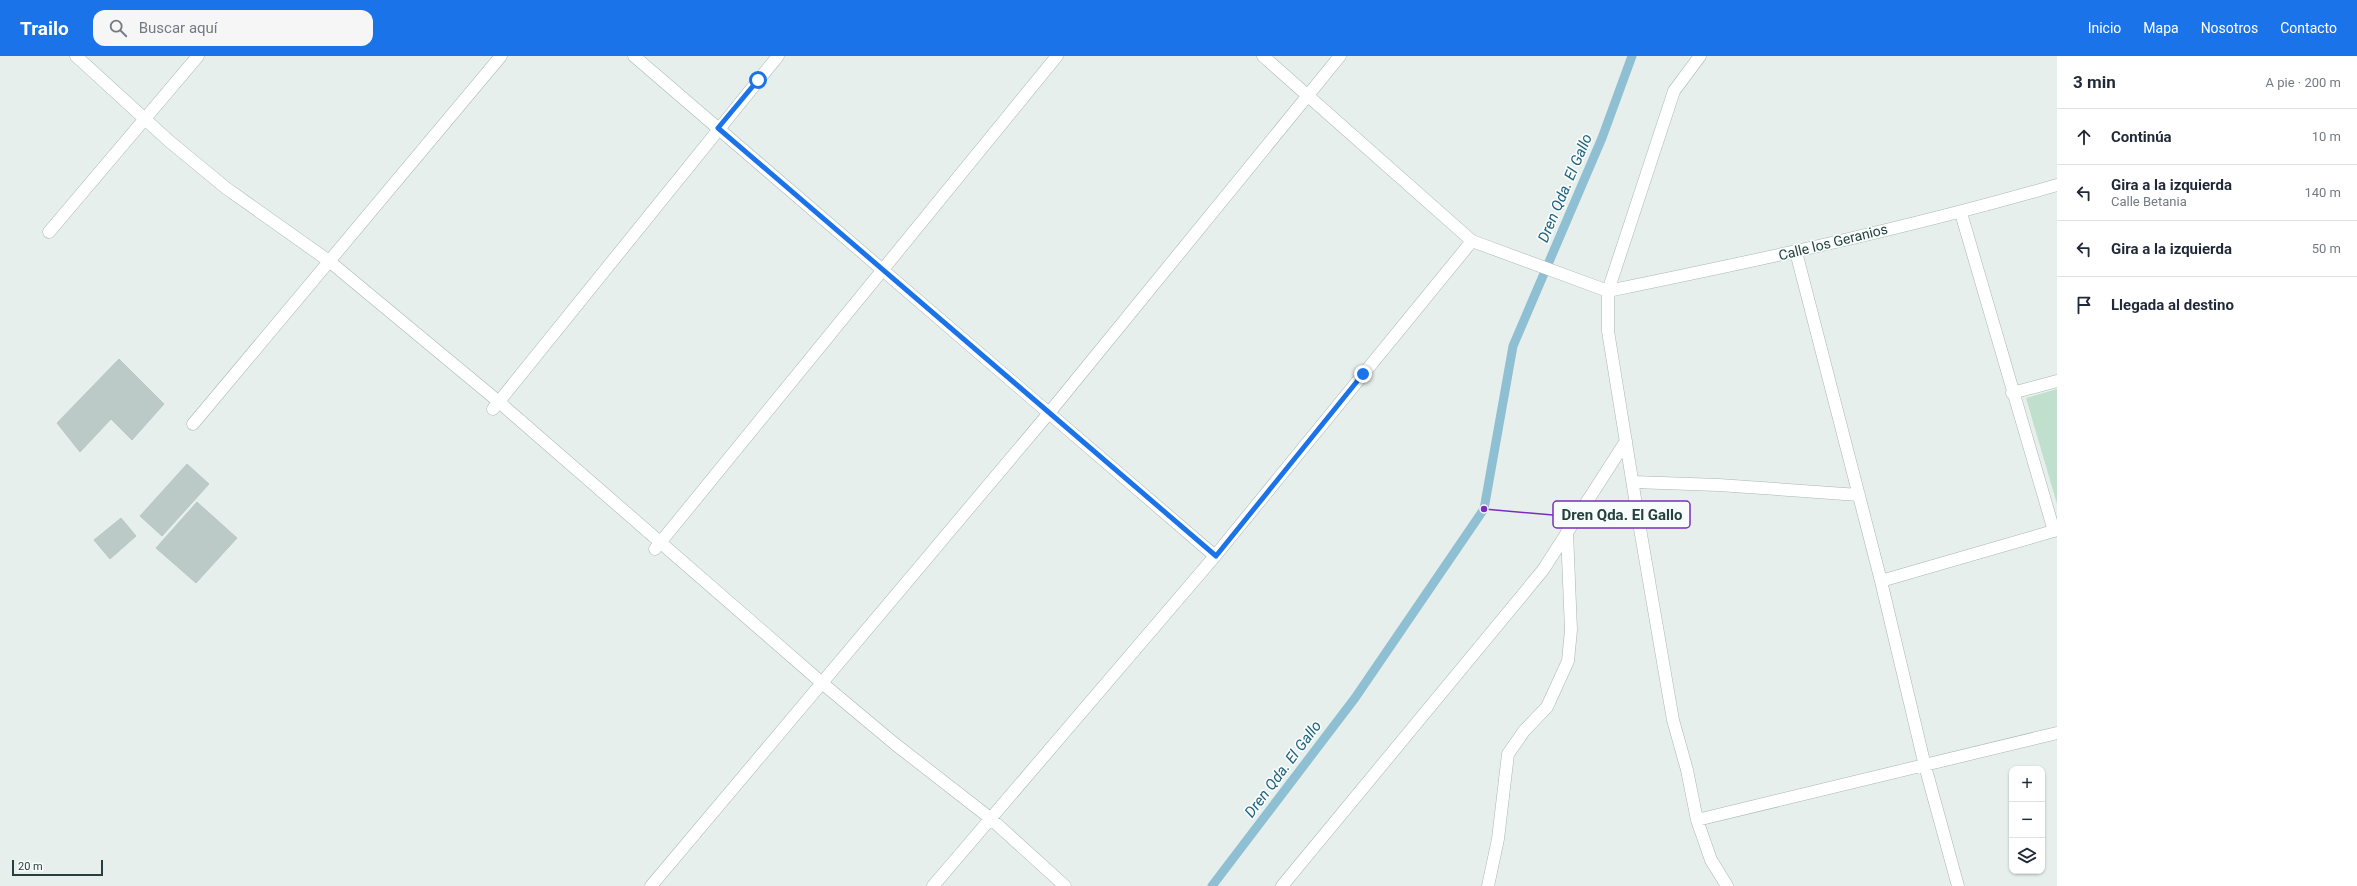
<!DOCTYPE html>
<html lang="es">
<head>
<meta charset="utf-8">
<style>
  :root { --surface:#fff; --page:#f6f6f7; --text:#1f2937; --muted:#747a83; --line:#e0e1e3; --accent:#1a73e8 }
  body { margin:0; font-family:Roboto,sans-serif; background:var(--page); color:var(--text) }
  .controls { position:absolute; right:12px; bottom:12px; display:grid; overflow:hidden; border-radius:8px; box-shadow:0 1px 3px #0004 }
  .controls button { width:36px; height:36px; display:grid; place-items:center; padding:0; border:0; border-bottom:1px solid var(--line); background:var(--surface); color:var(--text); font:20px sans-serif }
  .scale { position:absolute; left:12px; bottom:10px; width:91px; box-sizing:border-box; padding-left:4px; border:2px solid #25413e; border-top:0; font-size:11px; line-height:14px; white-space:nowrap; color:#25413e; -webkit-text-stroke:3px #f7fbf9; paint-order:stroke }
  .stop { position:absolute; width:12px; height:12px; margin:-9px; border:3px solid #1a73e8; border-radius:50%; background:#fff }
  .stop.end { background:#1a73e8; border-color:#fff; box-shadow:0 1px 4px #0008 }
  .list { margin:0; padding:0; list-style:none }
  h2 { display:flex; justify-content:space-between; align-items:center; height:52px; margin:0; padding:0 16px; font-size:17px }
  h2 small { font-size:13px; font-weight:400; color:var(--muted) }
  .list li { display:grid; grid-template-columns:26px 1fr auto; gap:12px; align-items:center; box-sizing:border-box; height:56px; padding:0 16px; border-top:1px solid var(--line) }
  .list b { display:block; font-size:15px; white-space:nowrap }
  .list p { margin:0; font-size:13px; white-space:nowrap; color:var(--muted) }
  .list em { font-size:13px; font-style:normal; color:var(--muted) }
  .icon { flex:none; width:22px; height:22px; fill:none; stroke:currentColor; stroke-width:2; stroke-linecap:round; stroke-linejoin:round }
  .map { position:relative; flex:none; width:2057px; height:830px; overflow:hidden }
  header { display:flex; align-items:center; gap:24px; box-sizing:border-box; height:56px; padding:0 20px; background:var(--accent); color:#fff }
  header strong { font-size:19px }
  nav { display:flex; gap:22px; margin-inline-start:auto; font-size:14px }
  .search { width:280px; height:36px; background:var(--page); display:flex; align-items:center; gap:10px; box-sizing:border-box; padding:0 14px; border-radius:12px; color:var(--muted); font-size:15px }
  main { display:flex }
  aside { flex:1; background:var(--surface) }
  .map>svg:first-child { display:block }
  .green { fill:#c0dfcc }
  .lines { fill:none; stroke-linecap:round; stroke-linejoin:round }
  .stream { stroke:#8fbfd3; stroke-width:9 }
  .building { fill:#bbcac6; stroke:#b8c9c4 }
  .lane-casing { stroke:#a8b7b4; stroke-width:13 }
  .street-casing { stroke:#a8b7b4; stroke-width:13 }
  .lane { stroke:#fff; stroke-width:12 }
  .street { stroke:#fff; stroke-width:12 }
  .route { stroke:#1a73e8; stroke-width:5 }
  .labels { text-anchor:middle; stroke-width:3.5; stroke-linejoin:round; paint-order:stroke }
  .street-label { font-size:14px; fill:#25413e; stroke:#f7fbf9 }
  .water-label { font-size:15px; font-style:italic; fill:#1e617e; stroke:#f7fbf9 }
  .leader { fill:none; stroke:#7b2cbf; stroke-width:1.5 }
  .callout-dot { fill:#7b2cbf; stroke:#f7fbf9; stroke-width:1.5 }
  .callout { fill:#f7fbf9; stroke:#7b2cbf; stroke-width:1.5 }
  .callout-label { font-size:15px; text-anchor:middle; font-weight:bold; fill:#25413e }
</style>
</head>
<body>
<header>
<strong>Trailo</strong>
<div class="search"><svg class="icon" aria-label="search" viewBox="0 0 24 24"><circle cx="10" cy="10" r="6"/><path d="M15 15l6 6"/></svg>Buscar aquí</div>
<nav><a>Inicio</a><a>Mapa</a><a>Nosotros</a><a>Contacto</a></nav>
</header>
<main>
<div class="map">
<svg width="2057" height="830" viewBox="0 0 2057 830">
  <rect width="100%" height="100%" fill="#e6efec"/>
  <path class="green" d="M2057,333V448L2026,342Z"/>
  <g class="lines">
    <path class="stream" d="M1212,830L1355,642L1484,453L1513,290L1602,82L1632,0"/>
  </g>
  <path class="building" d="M119,303L164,348L132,384L111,363L80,396L57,367Z
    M187,408L209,428L162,480L140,460Z
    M197,446L237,482L196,527L156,492Z
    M121,462L136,480L110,503L94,484Z"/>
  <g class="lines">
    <defs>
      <path id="lane" d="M1488,830L1498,783L1508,698L1524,675L1547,651L1568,605L1571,574L1567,476"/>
      <path id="street" d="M76,0L169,85L226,132L329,205L499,346L822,627L895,688L990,762L1065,830
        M634,0L1215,500
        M1263,0L1472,185L1608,235
        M1700,0L1674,35L1608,235V275L1638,461L1673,664L1687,714L1697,764L2057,677
        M1961,157L2054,475
        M49,176L198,0
        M1796,196L1881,525L1925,710L1958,830
        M1608,235C1759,204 1909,172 2057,129
        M2012,337L2057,325
        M493,353L778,0
        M193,368L501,0
        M1633,426L1719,429L1859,439
        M655,493L1057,0
        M1881,525L2057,474
        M1697,764L1711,804L1727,830
        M651,830L1049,357L1340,0
        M933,830L1215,500L1472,185
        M1282,830L1543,514L1626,385"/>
    </defs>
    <use href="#lane" class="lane-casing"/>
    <use href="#street" class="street-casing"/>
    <use href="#lane" class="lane"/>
    <use href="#street" class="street"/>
  </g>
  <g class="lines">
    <path class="route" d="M758,24L718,72L1216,500L1363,318"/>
  </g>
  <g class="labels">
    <g class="street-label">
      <text transform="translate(1833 186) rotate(-14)" y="5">Calle los Geranios</text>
    </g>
    <g class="water-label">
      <text transform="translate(1565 132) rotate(-67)" y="5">Dren Qda. El Gallo</text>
      <text transform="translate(1283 713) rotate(-53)" y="5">Dren Qda. El Gallo</text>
    </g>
  </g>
  <path class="leader" d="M1484 453L1553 459"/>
  <circle class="callout-dot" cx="1484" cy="453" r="4"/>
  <rect class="callout" x="1553" y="445" width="137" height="27" rx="4"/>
  <g class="callout-label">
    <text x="1622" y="464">Dren Qda. El Gallo</text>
  </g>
</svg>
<div class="controls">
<button>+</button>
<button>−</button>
<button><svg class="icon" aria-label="layers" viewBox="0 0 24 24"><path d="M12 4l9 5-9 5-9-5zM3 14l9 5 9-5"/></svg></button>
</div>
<div class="scale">20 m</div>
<div class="stop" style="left:758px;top:24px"></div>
<div class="stop end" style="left:1363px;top:318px"></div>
</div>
<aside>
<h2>3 min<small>A pie · 200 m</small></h2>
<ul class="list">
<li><svg class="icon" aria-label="ahead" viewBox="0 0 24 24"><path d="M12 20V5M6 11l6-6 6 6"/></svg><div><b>Continúa</b></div><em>10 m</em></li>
<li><svg class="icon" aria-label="left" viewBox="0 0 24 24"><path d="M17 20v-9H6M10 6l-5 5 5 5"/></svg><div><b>Gira a la izquierda</b><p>Calle Betania</p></div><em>140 m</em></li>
<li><svg class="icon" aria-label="left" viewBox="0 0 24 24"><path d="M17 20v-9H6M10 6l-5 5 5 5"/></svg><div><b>Gira a la izquierda</b></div><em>50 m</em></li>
<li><svg class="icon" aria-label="arrive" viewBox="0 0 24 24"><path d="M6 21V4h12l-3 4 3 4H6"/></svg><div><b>Llegada al destino</b></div></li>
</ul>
</aside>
</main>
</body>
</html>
